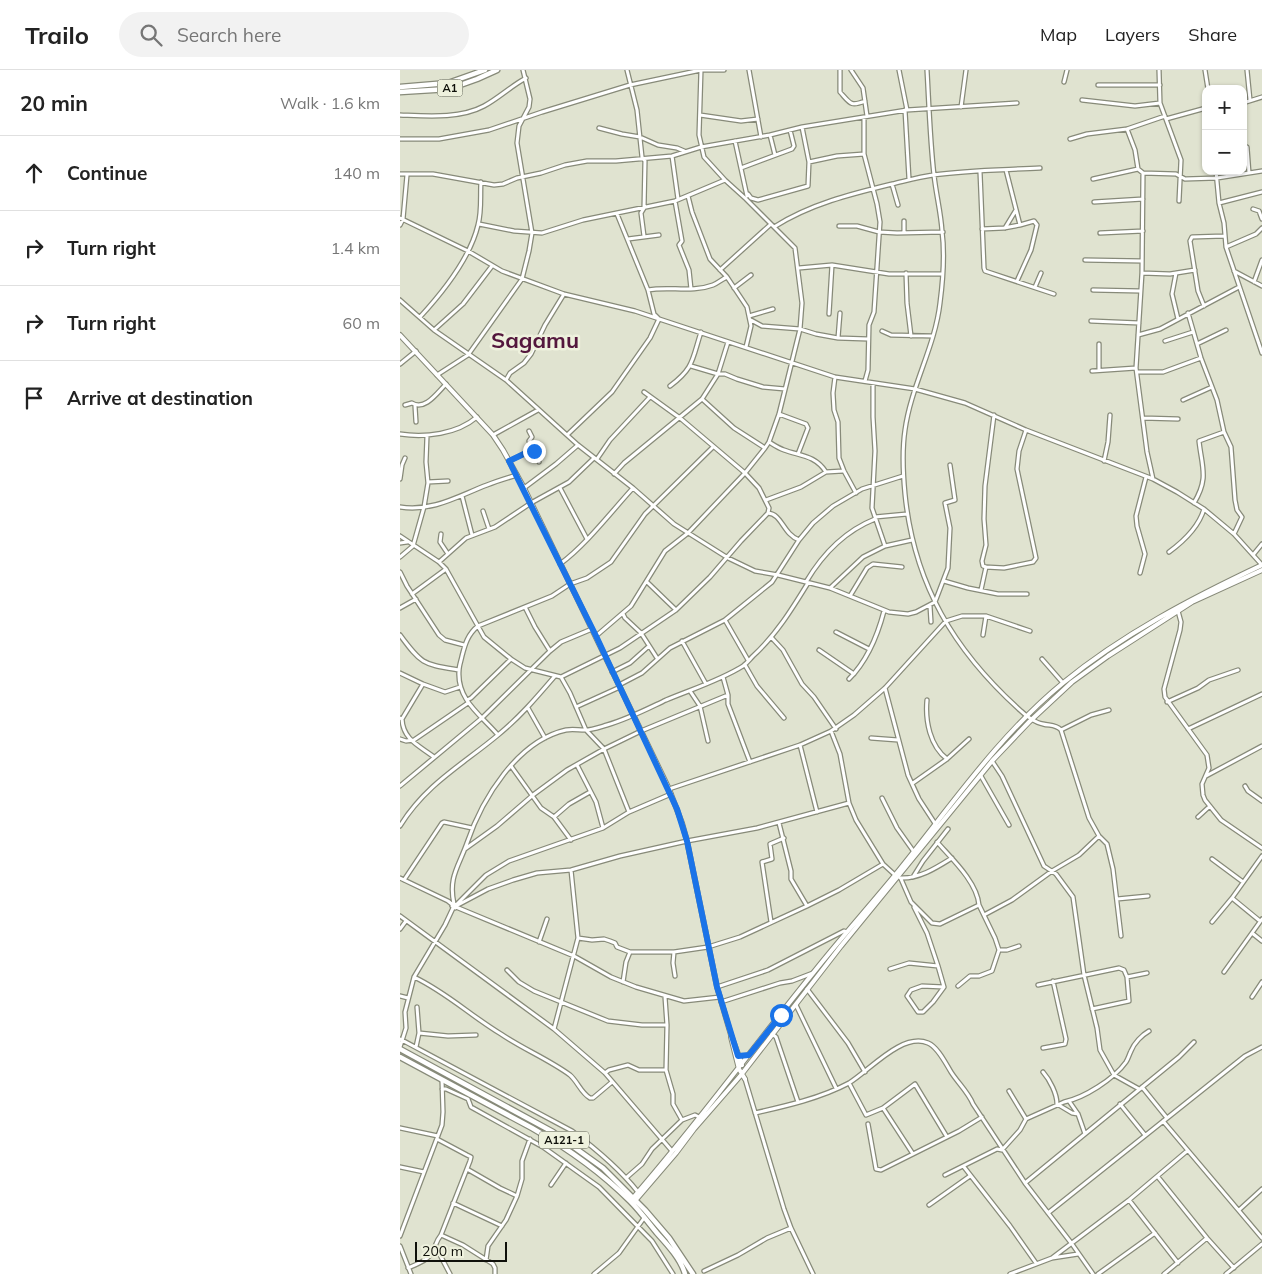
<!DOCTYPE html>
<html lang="en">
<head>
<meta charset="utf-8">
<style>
  :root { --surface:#fff; --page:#f2f2f2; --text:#222; --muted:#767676; --line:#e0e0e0 }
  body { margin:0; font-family:Mulish,sans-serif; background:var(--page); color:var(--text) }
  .controls { position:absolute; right:15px; top:15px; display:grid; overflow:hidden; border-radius:10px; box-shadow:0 1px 4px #0004 }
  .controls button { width:45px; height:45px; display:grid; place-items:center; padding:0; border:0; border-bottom:1px solid var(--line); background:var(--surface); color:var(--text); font:25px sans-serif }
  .scale { position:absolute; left:15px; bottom:12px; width:92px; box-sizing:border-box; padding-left:5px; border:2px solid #0f100a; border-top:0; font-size:14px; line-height:18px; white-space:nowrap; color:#0f100a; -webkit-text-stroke:4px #eef1dd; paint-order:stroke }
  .stop { position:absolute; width:15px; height:15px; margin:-11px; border:4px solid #1a73e8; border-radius:50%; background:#fff }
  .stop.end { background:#1a73e8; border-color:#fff; box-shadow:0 1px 5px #0008 }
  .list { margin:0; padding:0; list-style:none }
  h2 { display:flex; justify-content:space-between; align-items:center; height:65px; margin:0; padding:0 20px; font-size:21px }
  h2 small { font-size:16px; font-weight:400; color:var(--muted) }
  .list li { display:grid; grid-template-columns:32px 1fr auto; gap:15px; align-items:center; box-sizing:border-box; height:75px; padding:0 20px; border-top:1px solid var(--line) }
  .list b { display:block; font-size:19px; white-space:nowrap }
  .list em { font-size:16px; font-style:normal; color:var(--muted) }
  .icon { flex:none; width:28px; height:28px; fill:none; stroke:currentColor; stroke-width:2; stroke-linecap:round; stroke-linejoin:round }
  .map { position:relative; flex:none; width:862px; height:1204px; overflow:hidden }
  header { display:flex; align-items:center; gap:30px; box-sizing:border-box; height:70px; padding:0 25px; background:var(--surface); border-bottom:1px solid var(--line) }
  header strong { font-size:24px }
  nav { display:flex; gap:28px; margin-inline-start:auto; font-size:18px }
  .search { width:350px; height:45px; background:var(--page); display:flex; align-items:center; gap:12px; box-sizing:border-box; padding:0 18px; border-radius:28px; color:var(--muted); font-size:19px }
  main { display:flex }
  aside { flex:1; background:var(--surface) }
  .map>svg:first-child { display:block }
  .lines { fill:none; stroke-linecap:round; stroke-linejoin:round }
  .minor-casing { stroke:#878a79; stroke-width:5.5 }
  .major-casing { stroke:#878a79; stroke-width:6 }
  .highway-casing { stroke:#878a79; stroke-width:7 }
  .minor { stroke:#fff; stroke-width:3 }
  .major { stroke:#fff; stroke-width:4 }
  .highway { stroke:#fff; stroke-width:4.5 }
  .route { stroke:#1a73e8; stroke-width:6 }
  .labels { text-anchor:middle; stroke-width:5; stroke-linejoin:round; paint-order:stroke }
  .shield { fill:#eef1dd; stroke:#525449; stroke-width:1 }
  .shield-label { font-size:11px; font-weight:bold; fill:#0f100a }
  .town-label { font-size:22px; font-weight:bold; fill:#54173d; stroke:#eef1dd }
</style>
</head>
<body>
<header>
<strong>Trailo</strong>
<div class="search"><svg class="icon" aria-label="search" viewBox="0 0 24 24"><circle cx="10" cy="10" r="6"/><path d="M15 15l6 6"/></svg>Search here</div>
<nav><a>Map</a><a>Layers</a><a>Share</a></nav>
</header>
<main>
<aside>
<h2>20 min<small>Walk · 1.6 km</small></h2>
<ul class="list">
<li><svg class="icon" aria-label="ahead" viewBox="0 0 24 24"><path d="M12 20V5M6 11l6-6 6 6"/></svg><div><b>Continue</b></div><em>140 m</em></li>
<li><svg class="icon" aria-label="right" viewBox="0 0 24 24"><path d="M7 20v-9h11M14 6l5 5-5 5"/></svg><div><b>Turn right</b></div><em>1.4 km</em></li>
<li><svg class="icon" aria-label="right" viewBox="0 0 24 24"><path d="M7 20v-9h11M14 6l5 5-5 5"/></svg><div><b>Turn right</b></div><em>60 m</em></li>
<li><svg class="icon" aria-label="arrive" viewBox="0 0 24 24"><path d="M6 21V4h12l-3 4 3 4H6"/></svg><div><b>Arrive at destination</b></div></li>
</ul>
</aside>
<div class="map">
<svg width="862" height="1204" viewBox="0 0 862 1204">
  <rect width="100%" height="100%" fill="#e0e3d0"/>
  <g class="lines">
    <defs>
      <path id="minor" d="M227,0L237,40L242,87L245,91L244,138L241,143L244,166
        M349,0L361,67
        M440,0V22C450,33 450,37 465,31
        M451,0L463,18L467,46
        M499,0L507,40
        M527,0C529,35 530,70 534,105C536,124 541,143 542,161C545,184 543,210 540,233C535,277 511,316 505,360C502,380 503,403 505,424C514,514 554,581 621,641C626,646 636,653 643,654C650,656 655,654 661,660L689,748L699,766L707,774L713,799L721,866
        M759,0L760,33L781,90L779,131
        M805,0L808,19
        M847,0L850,30
        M664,12L667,0
        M698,15H760
        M682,30L735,36L760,33
        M843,33L862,27
        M561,37L566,0
        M505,40L509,109
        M0,45C26,46 60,49 84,36C99,28 111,16 126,8
        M300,45L341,51L358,49
        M464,47V84L477,134L480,152L474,242L469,255L468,300L465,311
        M766,49L806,38
        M199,58L222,64L240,67L258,75L277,78L284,81
        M727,59L735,80L738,99
        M370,65L375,85
        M0,69H39L89,60L142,42L230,15L301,0H324
        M670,69L687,64L727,59L765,46
        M335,71L347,126
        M847,77L849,103
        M272,86L278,129
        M409,92L437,86L464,84
        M341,98L392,79L394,76L390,60
        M606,100L620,155L634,151L637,155L631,180L617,211
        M816,101L819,133L824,153L826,177L862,283
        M580,102L584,198L585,201L654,224
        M743,103L742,203L736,298L747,382L753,409
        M0,104H33L94,115L103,114L117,108L141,103L165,95L187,91H216L272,86L301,77L370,65L402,57L507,40L617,33
        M693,109L738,99L743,103L776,104L785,109L817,108L862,101
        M492,114L498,135
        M348,124L351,128L358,130L408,116L409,92L402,57
        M288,126L292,142L310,189L327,207L347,237L351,256L346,277
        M275,131L282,171L279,175L289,200L291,219
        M694,132L743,129
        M819,133L862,122
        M853,139L859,141L862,149
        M0,148L68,181L102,201L164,224L235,241L435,307L515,319L565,333L626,360L753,409L777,422L804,439L834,464L862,495
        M504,151V163
        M79,154L114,161L142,163L183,150L275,131L325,110
        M0,155L3,149L7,105
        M439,156H457L479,162L497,163L543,162
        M374,157C410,134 451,124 492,114C505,111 519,107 533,105C567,100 605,100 640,98
        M605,158L616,140
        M582,159L604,158L620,155
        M700,163L743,161
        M228,169L259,165
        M826,177L856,164L862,158
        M685,190L742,191
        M399,198L432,195L489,204H542
        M320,200L371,154
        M834,201L862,216
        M506,203L507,233L511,266
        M742,203L770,204L795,200
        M776,203L772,224L778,249
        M854,212L862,190
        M635,217L641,203
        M334,218L351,205
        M248,220C269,216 292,223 313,215C318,213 322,209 327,207
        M693,220L740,221
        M0,230L34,260L106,310L178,375L233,418L274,454L328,488L355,501L378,505L430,518L489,542L508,544L516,542L535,532L548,498L550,458L545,433L555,430L550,395
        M804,236L798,221L790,171L792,167L824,166
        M788,243L801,288L817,330L824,362L831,377L835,430L837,440L842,447L834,464
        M429,244L432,195
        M349,246L373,239
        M20,247C43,222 70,189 78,155C82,141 80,125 81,112
        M351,250L362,256L400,259L416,264L438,268L468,269
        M691,251L739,253
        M34,260L63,234L92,196
        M482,261L491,265L533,266
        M738,265L760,259L839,217
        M438,268L440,243
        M765,271L793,262
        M699,274V300
        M797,274L826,260
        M0,294L16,281
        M291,296L318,304H325L337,309L363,317L385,319
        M692,301L736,298
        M737,302H763L801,288
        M37,305L68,285L122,209L129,181L132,163L117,73L119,56L129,37L130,29L123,0
        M435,307L433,323L434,340L438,352L439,388L444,401L456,423
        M106,310L110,303L124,293L131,284L145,255L164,224
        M473,313V347L475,381L472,438L485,476
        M270,316C294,298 292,290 301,262
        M302,329L334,358L365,378
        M783,330L812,317
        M5,335L12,333C25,341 37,323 46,314
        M15,336L16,352
        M379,344L406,354L408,358L398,384
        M743,348L778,349
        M0,364C25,368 57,364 77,347
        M93,365L138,340
        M167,365L212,322L250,268L259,249L254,244L248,220L217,144
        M369,372C374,375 378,378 384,380C400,386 415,385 426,402
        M132,380L134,381L139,392
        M197,389L210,370L250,327
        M109,391L132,380L129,371L132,367L129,361
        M704,391L708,372L710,345
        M214,404L224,393L302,329L318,304L328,272
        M0,409L2,395L5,388
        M28,412L48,411
        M124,418L156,394L178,375
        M160,418L187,469
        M62,426L72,465
        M366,430L401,417L426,402L443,401
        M794,433C809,408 802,398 799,371L824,362
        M0,437C33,442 58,426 87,415C97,411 107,408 117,405
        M83,441L89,459
        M368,443C382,444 383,464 399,470
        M475,447L507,444
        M41,464L40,472L48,484
        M0,466L39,492L46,499L84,567L111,589L125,598L161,607L170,623L186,660L204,679L229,742
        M0,473L7,472
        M769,482C784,471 799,456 804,439
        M853,485L862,474
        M0,487L13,476L24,437L28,413L26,392L27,366
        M39,492L66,468L95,457L131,433L169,412L194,388
        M160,494C186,475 211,442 233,418
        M586,497L604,498L633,492L636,488L617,399L619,381L626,360
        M0,502L7,516L39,565L45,570L64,575
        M740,503L745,484L737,456L736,446L746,407
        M544,511L568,518L598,524H627
        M247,512L276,540
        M406,512C422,485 445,461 475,449
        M430,518L463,487L485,476L512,470
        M581,520L586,497L583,496L582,491L586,475L584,449L585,416L594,345
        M12,524L46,499
        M450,526L467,498L473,494L502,497
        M530,536L531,552
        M125,537L135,557L150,581
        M0,538L16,529
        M778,541L781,552L780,560L764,619L765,627L807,685L809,698L802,714L803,725L805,730L821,750L862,778
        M223,544L225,548L241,563L257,588
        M325,550L348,590
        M436,562L469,579
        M0,565C22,595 23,594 59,600
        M583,565L586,546
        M196,566L231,536L265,481L288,463L345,403L365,378L369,372L379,344L400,259L402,233L395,178L346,129L325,110L304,87L299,65L301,0
        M371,567L383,580L402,614L414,627L436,659
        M282,571L306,614
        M419,580L454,604
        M642,589L663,613
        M345,595L357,616L384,648
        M212,602L230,593L249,576
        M0,603L23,614L45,622L60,617
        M161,607L220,578L276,540L310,507L341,471L368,443L369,438L359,418L345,403L280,348L244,322
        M323,607L328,625V634L350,692
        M449,609C467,591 478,564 484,541
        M219,615L242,603L270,578L325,550L372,512L399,470L413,453L433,436L462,419L503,406
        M485,618L508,705L519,729L536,755
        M290,621L300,636L308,671
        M67,630L71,628L111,589
        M527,630C525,651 530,676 547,689
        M767,632L798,618L809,610L838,600
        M176,637L220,617
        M128,638L145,668
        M0,648L2,649C3,670 20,676 34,687
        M2,649L23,614
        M788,659L862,624
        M661,660L691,645L709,640
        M431,661L440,684L449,733L456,750L483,794L495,805
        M98,665C81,645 57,630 59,601C59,596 61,591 62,586C65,574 68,564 78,556L152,526L170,514L187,508L211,492L245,444L313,377
        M471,668L498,670
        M0,669L6,671L14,670L68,633
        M400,675L417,742
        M592,691L602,706L644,796L656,804L673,827L684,905L697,958L700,980L714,1005L739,1019
        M177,695L196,732L203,758
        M111,696L141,738L154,747L171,770
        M581,706L609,755
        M806,706L862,676
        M513,713L547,689L569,669
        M0,716L83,647L150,581L161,572L192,559
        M845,716L848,721L862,731
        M269,719L400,675L431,661L454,645L485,618L546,551L562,546H586L630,561
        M482,728L497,758L514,782
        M154,747L169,734L190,722
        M798,747L810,736
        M379,753L391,801V809L407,836
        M0,756C26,714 62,695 98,665C120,647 137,627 155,606
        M537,772C552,789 577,812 579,835L595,868L599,880L592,901L579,906H570L558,916
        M65,779L97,756L133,725L167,700L204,679L241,661L328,625
        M812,789L843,812
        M513,807L523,791L548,759
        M0,808L48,831L53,835
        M500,808C519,809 536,798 552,788
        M501,809L511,832L532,853L540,854L579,835
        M4,810L42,753L44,752L72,758
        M832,828L860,851
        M717,829L748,826
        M54,834C48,807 59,796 67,773C82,729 117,671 166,660C172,659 178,660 185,660C192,660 200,657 207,655C228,649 247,639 266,630C292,619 319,611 343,596C347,593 350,589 353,586C376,565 392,539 408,513
        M56,836L88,819L113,810L137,803L171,800L220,786L287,771L357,758L449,733
        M56,836L55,838L52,836L54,834L56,835L86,805L109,791L203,758L229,742L271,724
        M56,837L174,886L211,907L236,917L284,931L320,927
        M514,837L527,863L538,896
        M584,845L612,830L652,801L679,785L699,766
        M0,846L154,959L205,1003L272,1081
        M371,852L362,792L372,789L370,774L384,768
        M812,852L832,828L862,786
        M0,859L6,851
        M852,863L862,871
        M178,868L192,870L204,869L210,871L215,873L217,877L230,882H274L308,877L340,867L407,836L439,820L483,794
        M139,872L147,849
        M599,880H607L619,876
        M274,882L273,893L275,906
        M490,899L509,893L538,896L544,917
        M107,900L119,912L134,921L208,951L242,955H267
        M824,902L862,849
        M14,907C46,922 71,946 101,964C123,979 148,989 170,1005C178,1012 181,1023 190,1028H193L212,1012
        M727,907L747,903
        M223,912L226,892L230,882
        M638,915L719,898L724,900L727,907L729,931L692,939
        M522,916L544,917L533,932L523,942H518L507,926L511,920Z
        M317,917L368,900L444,861L447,862
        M407,919L448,973L465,1002
        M0,926L8,928
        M265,927L267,955L266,1000L273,1024V1034L282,1050
        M852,927L862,912
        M321,932L380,913L392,911L413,903
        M396,935L436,1018
        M154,959L178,868L171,800
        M19,963L48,966L76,965
        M372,964L376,967L398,1032
        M0,969L172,1061C196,1079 219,1098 238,1122
        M0,977L6,958L5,942L14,907L45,855L53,838
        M16,977L19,963L17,937
        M643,978L665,974L666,969L653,911
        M643,1002C650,1010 657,1024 657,1034L672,1043L678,1044
        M205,1003L209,1000L228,995L239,1000H266
        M345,1009L384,1139L391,1158L413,1204
        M449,1013L466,1045L483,1038L513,1084
        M742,1017L767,1048
        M42,1019H46L68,1029L71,1037L143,1077L199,1117L252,1171L273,1204
        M609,1021L626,1049
        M669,1031L678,1044L685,1064
        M720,1034L745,1065
        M483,1038L515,1014L547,1067
        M355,1043C386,1036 421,1028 449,1013C469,1001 502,962 528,973C538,977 546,994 551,1002C558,1013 568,1022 573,1034L625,1113L672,1174L693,1204
        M763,1051L862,1168
        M468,1054L476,1099L481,1100L559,1061L582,1047
        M0,1058L38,1066
        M0,1097L24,1102
        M564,1097L610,1156L636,1193
        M67,1099L100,1118L117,1126
        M545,1105L597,1079L602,1080L620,1060L626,1049L664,1032C684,1028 714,1009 726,992C728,989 729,985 731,981C734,973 742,965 749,961
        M758,1107L807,1168L834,1198
        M226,1108L242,1094L252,1079L282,1050L295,1045L299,1047
        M625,1113L779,987L794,972
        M151,1115L166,1093
        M729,1130L778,1193
        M53,1133L102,1156
        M529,1135L570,1106
        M839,1140L862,1119
        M648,1143L845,986L862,977
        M41,1165L63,1175L93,1194L95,1198V1204
        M0,1166L42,1055L43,1042L42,1010
        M0,1176L11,1204
        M33,1182L39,1183L50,1204
        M652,1188L729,1130L787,1081
        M86,1190L88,1176L106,1150L117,1126L122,1109V1091L130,1069
        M8,1198C17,1194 29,1190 33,1181C36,1175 36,1171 41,1165L70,1091L71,1087L67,1085L37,1069
        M304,1201L338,1185L367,1168L391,1158
        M194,1204L219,1183L244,1148
        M610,1204L652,1188L678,1184
        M698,1204L755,1163
        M764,1204L807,1168
        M826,1204L862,1174"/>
      <path id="major" d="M0,265L93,365L103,380L124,418L269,719L282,753L287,771L317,917L331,965L342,995
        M331,967L339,999L345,1009
        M232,1129C296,1056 353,977 414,902C440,869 469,837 496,804C549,739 597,667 663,613C723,564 792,528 862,495
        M234,1132L276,1083L294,1059L341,1005L441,876L592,691L629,652L672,612L708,586L792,532L862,500"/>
      <path id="highway" d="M0,17L48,13L85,0
        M0,22L49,19L77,9L97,0
        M0,979L153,1062L203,1098L245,1140L269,1168L293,1204
        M0,987L132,1058C167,1078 201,1102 230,1131C240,1141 248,1152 257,1163C267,1174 281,1189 285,1204"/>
    </defs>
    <use href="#minor" class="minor-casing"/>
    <use href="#major" class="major-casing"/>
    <use href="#highway" class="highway-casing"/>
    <use href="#minor" class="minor"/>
    <use href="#major" class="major"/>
    <use href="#highway" class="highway"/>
  </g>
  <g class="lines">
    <path class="route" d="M134,381L132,380L109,391L196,566L277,739L287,771L317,917L338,986L349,985L381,945"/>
  </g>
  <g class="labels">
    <g class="shield">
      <rect x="37.5" y="9.5" width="25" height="17" rx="4"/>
      <rect x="139" y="1061.5" width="50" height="17" rx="4"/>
    </g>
    <g class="shield-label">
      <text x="50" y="22">A1</text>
      <text x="164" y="1074">A121-1</text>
    </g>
    <g class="town-label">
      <text x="135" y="278">Sagamu</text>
    </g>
  </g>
</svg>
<div class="controls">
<button>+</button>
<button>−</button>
</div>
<div class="scale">200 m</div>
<div class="stop" style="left:381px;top:945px"></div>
<div class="stop end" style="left:134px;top:381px"></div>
</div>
</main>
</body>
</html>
